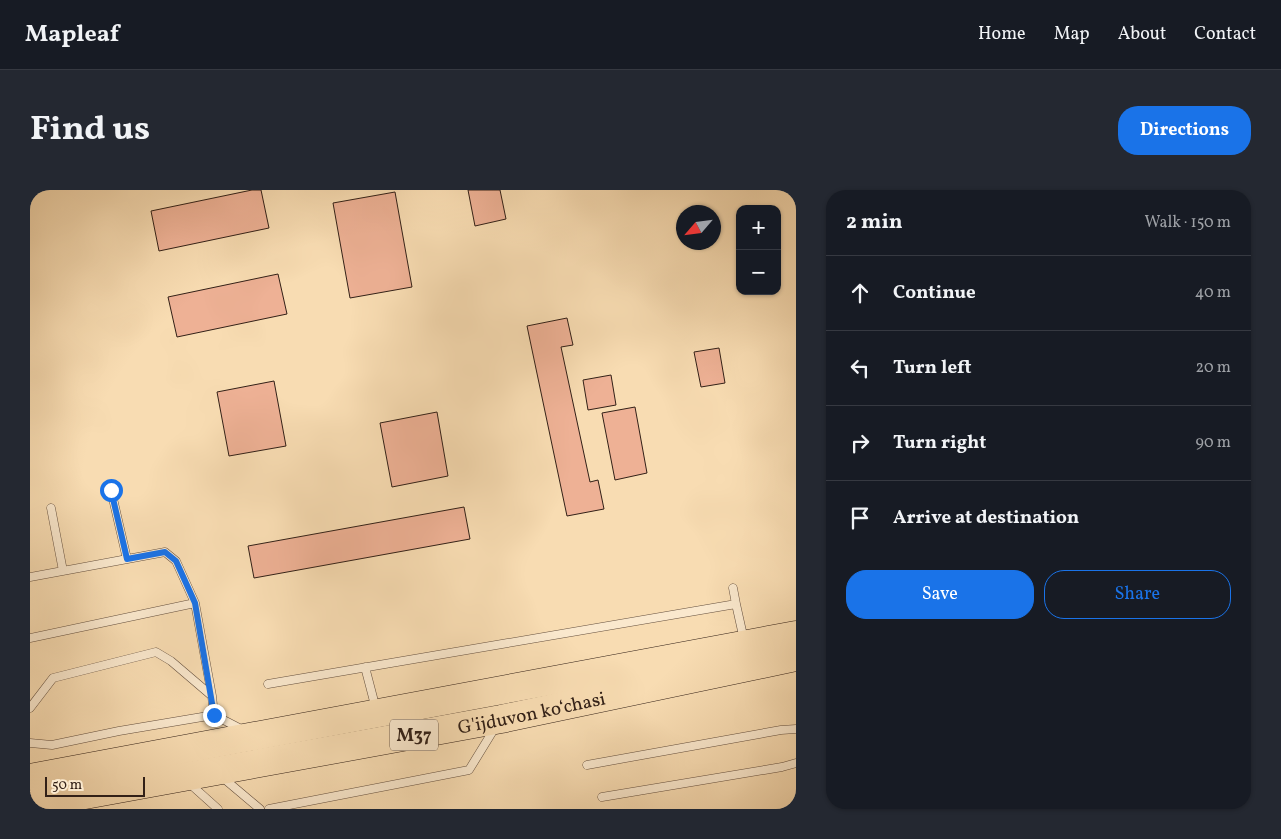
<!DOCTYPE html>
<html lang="en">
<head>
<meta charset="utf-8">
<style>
  :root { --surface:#171b24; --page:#242831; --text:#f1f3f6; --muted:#9ea1a6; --line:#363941; --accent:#1a73e8 }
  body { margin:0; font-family:Vollkorn,serif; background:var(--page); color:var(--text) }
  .controls { position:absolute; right:15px; top:15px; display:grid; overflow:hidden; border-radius:10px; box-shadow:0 1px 4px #0004 }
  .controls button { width:45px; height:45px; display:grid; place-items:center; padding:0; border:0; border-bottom:1px solid var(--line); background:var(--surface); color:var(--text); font:25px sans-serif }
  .compass { position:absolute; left:646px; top:15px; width:45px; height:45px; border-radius:50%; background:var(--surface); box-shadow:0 1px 4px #0004; rotate:242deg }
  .scale { position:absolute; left:15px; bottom:12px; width:100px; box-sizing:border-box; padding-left:5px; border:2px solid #322017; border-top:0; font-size:14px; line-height:18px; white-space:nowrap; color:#322017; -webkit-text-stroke:4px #fae8cd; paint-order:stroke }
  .stop { position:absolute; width:15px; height:15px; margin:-11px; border:4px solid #1a73e8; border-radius:50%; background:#fff }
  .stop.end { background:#1a73e8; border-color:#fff; box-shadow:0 1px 5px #0008 }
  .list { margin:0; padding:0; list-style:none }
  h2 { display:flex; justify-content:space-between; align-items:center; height:65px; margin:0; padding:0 20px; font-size:21px }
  h2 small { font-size:16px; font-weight:400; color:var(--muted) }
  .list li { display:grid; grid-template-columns:32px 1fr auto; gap:15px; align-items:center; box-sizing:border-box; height:75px; padding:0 20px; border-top:1px solid var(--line) }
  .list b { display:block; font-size:19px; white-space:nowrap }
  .list em { font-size:16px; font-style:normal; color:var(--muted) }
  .actions { display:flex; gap:10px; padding:15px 20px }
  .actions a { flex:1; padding:11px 0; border:1px solid var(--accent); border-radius:20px; text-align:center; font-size:18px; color:var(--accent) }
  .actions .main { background:var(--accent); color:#fff }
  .icon { flex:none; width:28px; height:28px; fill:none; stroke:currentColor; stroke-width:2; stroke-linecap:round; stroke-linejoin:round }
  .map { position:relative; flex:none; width:766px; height:619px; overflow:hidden; border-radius:20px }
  header { display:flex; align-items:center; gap:30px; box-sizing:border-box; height:70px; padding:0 25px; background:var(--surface); border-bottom:1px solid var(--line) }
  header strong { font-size:24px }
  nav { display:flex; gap:28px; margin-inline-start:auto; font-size:18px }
  .intro { display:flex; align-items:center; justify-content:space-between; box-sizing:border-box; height:120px; padding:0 30px }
  h1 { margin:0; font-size:35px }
  .button { padding:12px 22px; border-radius:20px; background:var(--accent); color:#fff; font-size:18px; font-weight:700 }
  main { display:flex; gap:30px; padding:0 30px }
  aside { flex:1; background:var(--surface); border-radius:20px; box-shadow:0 1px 4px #0004 }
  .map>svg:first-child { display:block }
  .building { fill:#eeb195; stroke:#322017 }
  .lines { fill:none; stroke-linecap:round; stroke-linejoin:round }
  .lane-casing { stroke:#644f3e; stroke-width:9 }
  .highway-casing { stroke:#322017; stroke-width:29 }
  .lane { stroke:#fae8cd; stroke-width:8 }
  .highway { stroke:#f8dcb2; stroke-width:28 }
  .route { stroke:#1a73e8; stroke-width:6 }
  .labels { text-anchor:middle; stroke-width:4; stroke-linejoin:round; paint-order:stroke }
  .shield { fill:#fae8cd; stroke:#6e5c4e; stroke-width:1 }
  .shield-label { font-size:18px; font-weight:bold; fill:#322017 }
  .street-label { font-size:19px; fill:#322017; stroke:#fae8cd }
</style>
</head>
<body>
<header>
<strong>Mapleaf</strong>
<nav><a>Home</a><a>Map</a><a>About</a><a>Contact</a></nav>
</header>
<div class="intro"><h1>Find us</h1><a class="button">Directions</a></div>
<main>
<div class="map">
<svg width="766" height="619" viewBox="0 0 766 619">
  <rect width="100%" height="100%" fill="#f8dcb2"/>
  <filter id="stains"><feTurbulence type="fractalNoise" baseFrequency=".004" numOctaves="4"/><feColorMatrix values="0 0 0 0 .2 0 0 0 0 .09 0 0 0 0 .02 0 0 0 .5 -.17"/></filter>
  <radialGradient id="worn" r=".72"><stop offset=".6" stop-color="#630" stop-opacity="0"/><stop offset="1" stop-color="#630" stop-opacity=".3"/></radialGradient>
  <path class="building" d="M222,0H231L239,38L129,61L121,21Z
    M438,0H470L476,29L445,36Z
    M365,2L382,97L320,108L303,13Z
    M248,84L257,124L147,147L138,107Z
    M537,128L543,155L531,157L560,292L568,290L574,319L537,326L497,136Z
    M689,158L695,193L671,197L664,162Z
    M581,185L586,215L558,220L553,190Z
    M244,191L256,256L199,266L187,202Z
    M605,217L617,283L585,290L572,223Z
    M407,222L418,286L362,297L350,233Z
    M434,317L440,349L224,388L218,356Z"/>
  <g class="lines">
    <defs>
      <path id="lane" d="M81,300L97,369
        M21,318L33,381
        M0,387L135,362L146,371L165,413L182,506
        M703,398L706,414
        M0,448L165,413
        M335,477L346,519
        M238,494L706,414L714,450
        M0,518L23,488L126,462L141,471L182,506L184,525L213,540
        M0,553L22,555L89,541L184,525
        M557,575L751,540L766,539
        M192,587L230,619
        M159,593L188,619
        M572,607L752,577L766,573
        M239,619L439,580L466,536"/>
      <g id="highway">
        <path d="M0,588L766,445"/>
        <path id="s1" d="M0,615L471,529L766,467"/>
      </g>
    </defs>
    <use href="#lane" class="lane-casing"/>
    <use href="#highway" class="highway-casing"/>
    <use href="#lane" class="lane"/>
    <use href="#highway" class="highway"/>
  </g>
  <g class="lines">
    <path class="route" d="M81,300L97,369L135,362L146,371L165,413L184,525"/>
  </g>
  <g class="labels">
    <rect class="shield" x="360" y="529.5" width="48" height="31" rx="4"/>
    <g class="shield-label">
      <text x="384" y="551">M37</text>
    </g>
    <g class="street-label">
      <text dy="7" stroke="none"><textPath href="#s1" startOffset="510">G'ijduvon ko‘chasi</textPath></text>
    </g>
  </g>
  <rect width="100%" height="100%" filter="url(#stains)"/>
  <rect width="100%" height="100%" fill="url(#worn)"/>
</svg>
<div class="controls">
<button>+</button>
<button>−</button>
</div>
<svg class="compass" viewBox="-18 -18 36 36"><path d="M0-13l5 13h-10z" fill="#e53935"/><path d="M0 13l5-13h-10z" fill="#9ea1a6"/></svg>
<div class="scale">50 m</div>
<div class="stop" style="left:81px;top:300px"></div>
<div class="stop end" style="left:184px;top:525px"></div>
</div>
<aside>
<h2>2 min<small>Walk · 150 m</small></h2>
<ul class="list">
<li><svg class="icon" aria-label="ahead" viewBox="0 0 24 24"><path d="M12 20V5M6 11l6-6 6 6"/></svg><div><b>Continue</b></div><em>40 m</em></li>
<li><svg class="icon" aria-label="left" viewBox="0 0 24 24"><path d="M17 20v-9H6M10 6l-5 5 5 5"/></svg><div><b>Turn left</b></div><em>20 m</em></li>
<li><svg class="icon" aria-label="right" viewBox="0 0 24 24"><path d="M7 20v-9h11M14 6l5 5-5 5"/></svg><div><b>Turn right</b></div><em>90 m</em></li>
<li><svg class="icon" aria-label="arrive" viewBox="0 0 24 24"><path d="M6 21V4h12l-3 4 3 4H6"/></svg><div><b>Arrive at destination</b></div></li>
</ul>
<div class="actions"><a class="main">Save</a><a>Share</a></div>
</aside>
</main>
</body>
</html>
